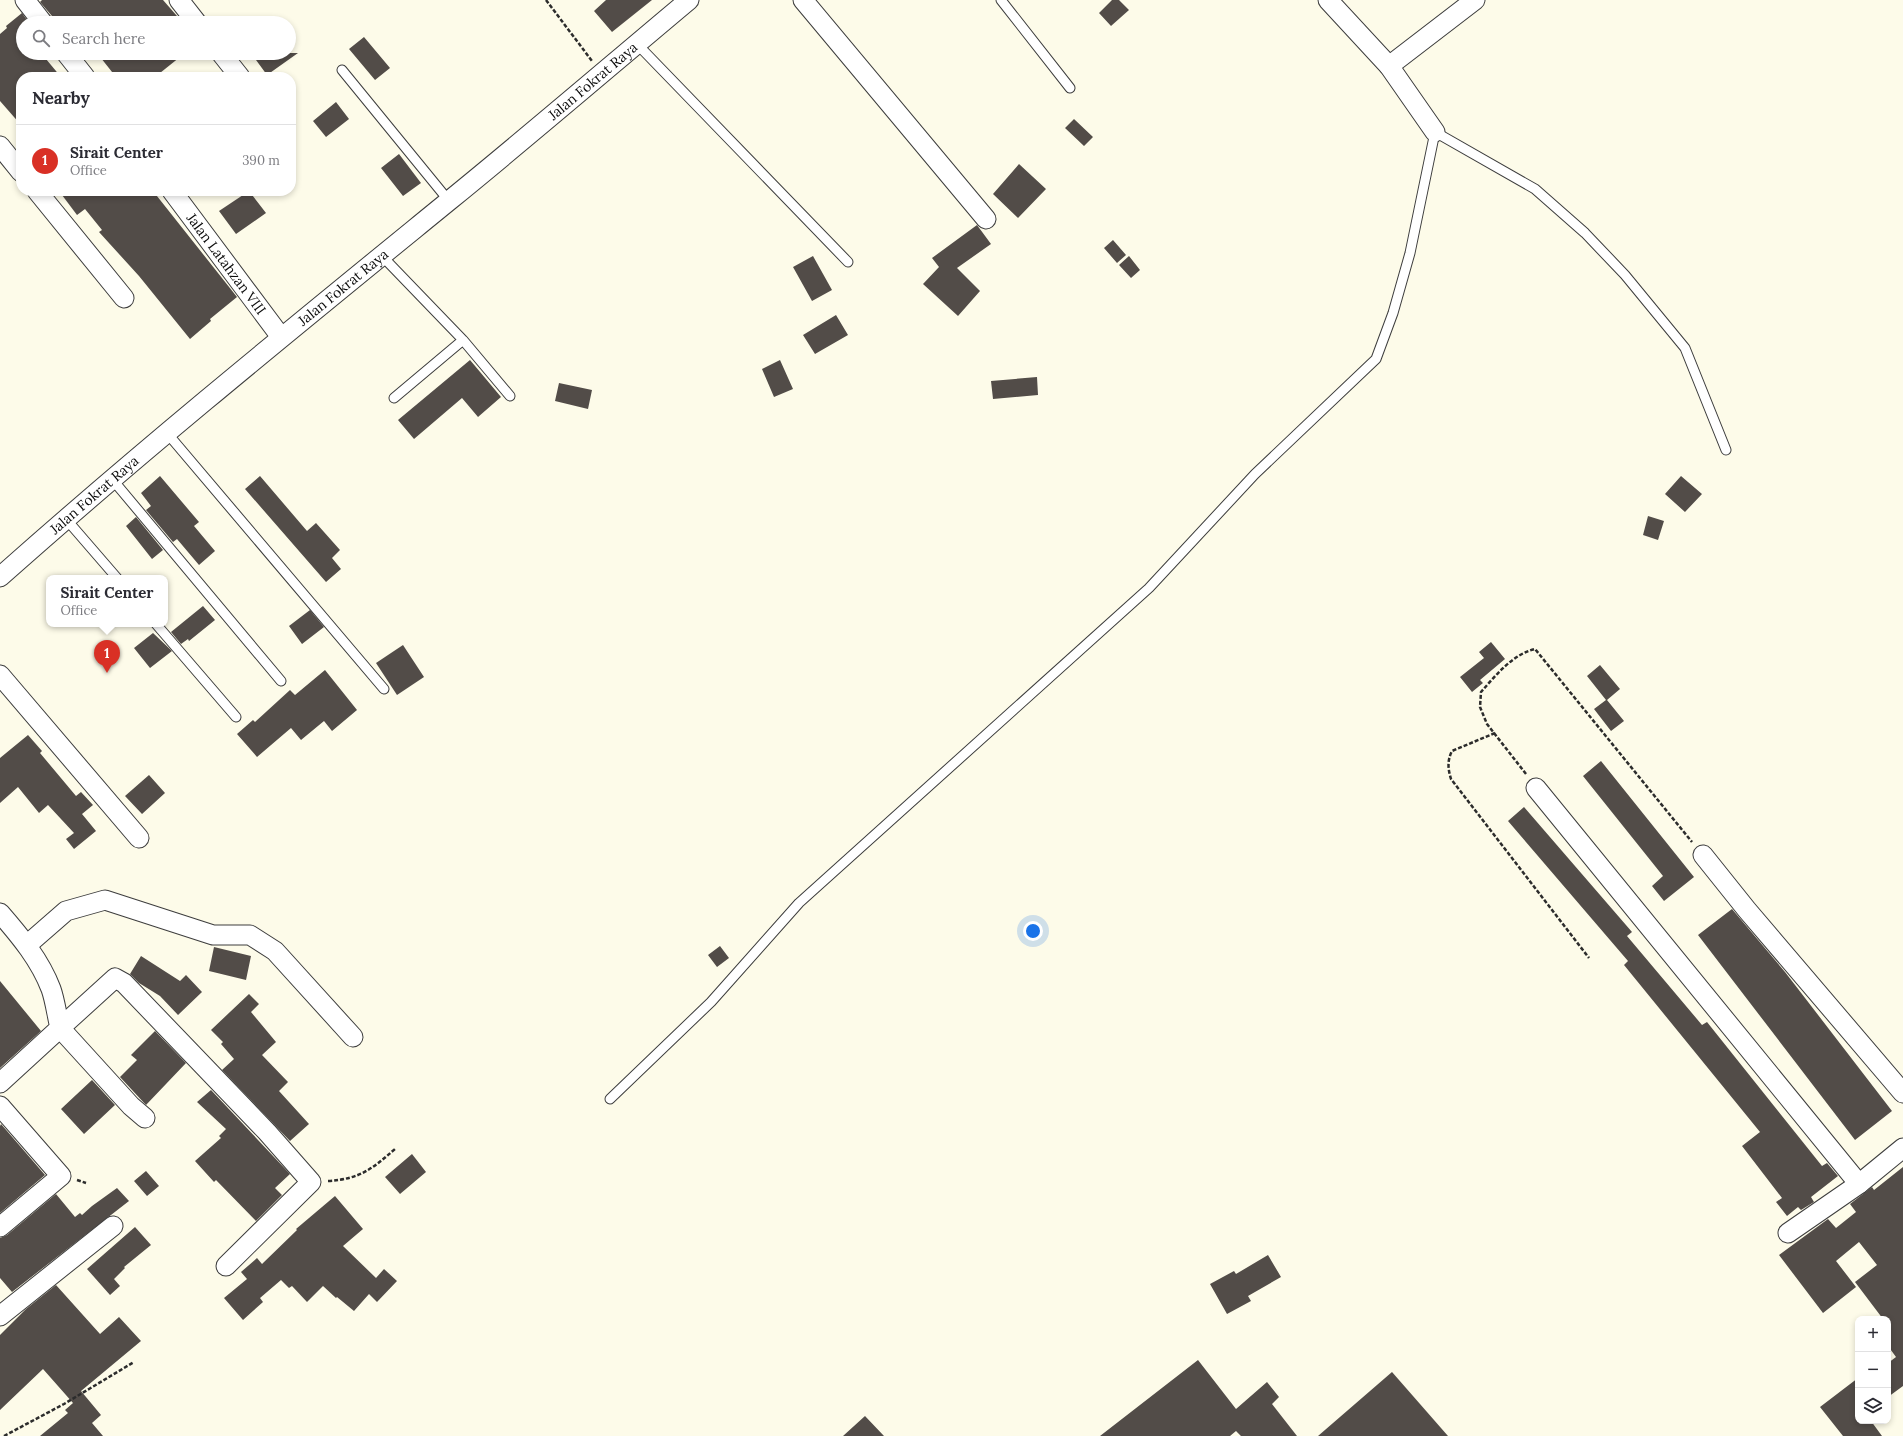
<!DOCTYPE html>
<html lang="en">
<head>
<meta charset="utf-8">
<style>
  :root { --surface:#fff; --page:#f7f7f7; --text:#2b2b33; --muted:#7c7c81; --line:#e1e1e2; --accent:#d93025 }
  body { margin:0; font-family:Lora,serif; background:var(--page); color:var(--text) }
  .controls { position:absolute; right:12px; bottom:12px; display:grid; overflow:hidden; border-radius:8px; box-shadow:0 2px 6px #0003 }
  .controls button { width:36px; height:36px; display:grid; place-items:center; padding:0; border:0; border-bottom:1px solid var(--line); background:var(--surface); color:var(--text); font:20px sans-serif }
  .you { position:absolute; left:1033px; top:931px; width:14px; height:14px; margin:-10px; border:3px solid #fff; border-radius:50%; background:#1a73e8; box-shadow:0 0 0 6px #1a73e833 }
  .badge { display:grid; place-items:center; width:26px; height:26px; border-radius:50%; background:var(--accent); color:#fff; font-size:13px; font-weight:700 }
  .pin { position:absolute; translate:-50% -33px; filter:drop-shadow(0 1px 2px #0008) }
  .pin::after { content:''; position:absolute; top:21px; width:14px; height:12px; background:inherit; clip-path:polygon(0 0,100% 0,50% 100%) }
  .popup { position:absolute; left:46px; top:575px; width:122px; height:52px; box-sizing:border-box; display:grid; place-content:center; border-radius:8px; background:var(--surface); filter:drop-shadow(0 1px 3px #0005); font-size:13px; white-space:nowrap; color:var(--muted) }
  .popup b { font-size:15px; color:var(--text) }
  .popup::after { content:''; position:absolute; left:50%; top:100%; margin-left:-8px; border:8px solid transparent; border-top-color:var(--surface) }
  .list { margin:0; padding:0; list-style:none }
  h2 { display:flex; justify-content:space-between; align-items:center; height:52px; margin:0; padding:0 16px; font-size:17px }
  h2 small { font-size:13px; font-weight:400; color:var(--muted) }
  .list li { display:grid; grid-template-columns:26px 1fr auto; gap:12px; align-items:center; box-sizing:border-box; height:72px; padding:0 16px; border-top:1px solid var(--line) }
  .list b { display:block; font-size:15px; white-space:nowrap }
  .list p { margin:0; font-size:13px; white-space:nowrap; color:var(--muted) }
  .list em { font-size:13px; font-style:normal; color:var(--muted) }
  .icon { flex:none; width:22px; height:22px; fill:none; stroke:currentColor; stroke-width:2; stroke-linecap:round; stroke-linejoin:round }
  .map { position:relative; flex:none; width:1903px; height:1436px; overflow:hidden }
  .search { position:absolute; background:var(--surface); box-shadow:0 2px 6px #0003; left:16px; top:16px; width:280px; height:44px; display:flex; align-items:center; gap:10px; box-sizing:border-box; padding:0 14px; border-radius:22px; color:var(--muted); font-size:15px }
  .panel { position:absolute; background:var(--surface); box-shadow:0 2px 6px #0003; left:16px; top:72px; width:280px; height:124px; border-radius:16px }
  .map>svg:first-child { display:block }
  .building { fill:#524c48 }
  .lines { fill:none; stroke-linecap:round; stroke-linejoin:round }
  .service-casing { stroke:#3d3d3d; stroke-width:11 }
  .minor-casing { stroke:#3d3d3d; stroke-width:21 }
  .path { stroke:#2c2c2c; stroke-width:2.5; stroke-dasharray:4 2; stroke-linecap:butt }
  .service { stroke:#fff; stroke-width:9 }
  .minor { stroke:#fff; stroke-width:19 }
  .labels { text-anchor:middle; stroke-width:4; stroke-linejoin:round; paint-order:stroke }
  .street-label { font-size:14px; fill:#0a0a0a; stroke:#fff }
</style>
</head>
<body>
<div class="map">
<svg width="1903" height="1436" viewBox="0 0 1903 1436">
  <rect width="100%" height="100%" fill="#fdfbe9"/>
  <path class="building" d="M42,0H163L177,16L169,23H54L52,16L40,2Z
    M606,0H652L612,32L594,11Z
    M1112,0H1119L1129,10L1111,26L1099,13Z
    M22,13L29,23H23V53H41L61,77H21V125L0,101V34L7,28L6,26Z
    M364,37L390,68L375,80L349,49Z
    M97,53H185L155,77H116Z
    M251,53H298L267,75Z
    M336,102L349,119L326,137L313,121Z
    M1074,119L1093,137L1084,146L1065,128Z
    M399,154L421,183L403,196L381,168Z
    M1019,164L1046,189L1018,218L993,194Z
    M59,191H153L237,297L210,319L211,321L190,339L139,276L99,232L102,230L85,209L77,215Z
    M249,191L266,213L236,234L219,211Z
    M977,225L991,244L957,268L980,291L958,316L923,284L939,267L932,258Z
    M1113,240L1126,255L1117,263L1104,248Z
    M813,256L832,290L812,301L793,267Z
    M1129,256L1140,270L1131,278L1119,265Z
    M836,315L848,335L815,354L803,335Z
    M470,360L501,397L478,417L462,398L414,439L398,420Z
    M780,360L793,389L774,397L762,369Z
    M1037,377L1038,395L993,399L991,381Z
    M559,383L592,390L588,409L555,401Z
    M160,476L199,522L194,526L215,551L199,565L177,539L173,542L146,510L151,506L141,493Z
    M260,476L307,531L316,523L340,550L332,558L341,569L326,582L245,489Z
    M1681,476L1702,494L1685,512L1665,494Z
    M1648,516L1664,521L1658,540L1643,535Z
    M136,517L163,550L152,559L126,526Z
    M203,606L215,620L189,641L188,639L181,644L171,632Z
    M310,610L324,627L302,644L289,626Z
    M153,633L172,651L150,668L134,648Z
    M1491,642L1505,659L1480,680L1483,683L1472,692L1460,677L1484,658L1479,652Z
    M403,645L424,677L397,695L376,663Z
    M1600,665L1620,689L1607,700L1624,721L1611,731L1594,709L1606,700L1587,676Z
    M325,670L357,710L332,731L324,721L301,740L291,728L257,757L237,734L253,720L255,722L290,690L295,695Z
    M28,735L42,751L40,753L76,796L81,792L93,805L82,814L96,831L74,849L66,839L74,833L48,805L39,813L18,787L0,803V758Z
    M1601,761L1694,877L1664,901L1652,886L1663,876L1583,776Z
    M149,775L165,793L142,814L125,796Z
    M1524,807L1632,932L1627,936L1702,1025L1707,1022L1822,1166L1827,1163L1838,1176L1811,1197L1814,1202L1801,1210L1798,1207L1787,1216L1776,1202L1782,1198L1742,1146L1760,1132L1624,965L1628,961L1508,821Z
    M1732,909L1785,972L1892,1111L1855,1140L1698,935Z
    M720,946L729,958L717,967L708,955Z
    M214,947L251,956L246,980L209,971Z
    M141,956L180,981L186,975L202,992L178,1015L160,996L139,983L130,974Z
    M0,981L41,1031L0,1068Z
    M249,994L259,1004L251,1012L276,1042L262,1055L288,1082L279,1091L309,1124L290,1141L222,1070L234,1059L221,1044L223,1042L211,1030Z
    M155,1031L186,1063L146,1105L120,1077L137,1060L131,1055Z
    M92,1080L115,1105L84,1134L61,1109Z
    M211,1090L290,1174L275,1188L282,1195L256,1221L216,1180L214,1182L195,1161L221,1138L219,1136L226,1129L197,1102Z
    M1,1124L45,1175L0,1213V1126Z
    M412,1154L426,1172L400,1194L385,1177Z
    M1903,1167V1386L1888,1397V1363L1896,1357L1888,1346V1319H1883L1855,1282L1877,1265L1859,1242L1836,1261L1856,1287L1823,1313L1779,1255L1828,1219L1836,1228L1856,1212L1850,1204L1872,1187L1874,1190Z
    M146,1171L159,1186L147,1196L134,1181Z
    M117,1188L129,1201L12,1292L0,1278V1238L7,1235L56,1194L75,1217L80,1213L82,1215L92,1206Z
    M335,1196L363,1229L343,1246L376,1278L384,1269L397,1281L377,1302L369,1294L354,1311L337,1297L336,1298L323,1286L307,1302L292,1286L289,1288L281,1280L260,1298L263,1302L243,1320L224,1298L247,1279L241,1272L257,1258L262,1264L297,1230L296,1229Z
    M135,1227L151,1245L124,1267L125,1268L114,1279L120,1286L110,1295L87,1269Z
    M1268,1255L1281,1277L1248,1296L1251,1301L1227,1314L1210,1284L1234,1271L1236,1274Z
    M56,1285L100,1334L119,1317L141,1341L81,1391L101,1415L92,1423L103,1436H40L68,1413L65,1410L73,1403L43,1369L0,1410V1335L26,1309Z
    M1198,1360L1236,1409L1267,1382L1279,1397L1272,1404L1297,1436H1241L1236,1431L1230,1436H1100Z
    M1392,1372L1448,1436H1318Z
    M1858,1378V1421H1871L1882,1436H1843L1820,1407Z
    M865,1416L884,1436H843Z"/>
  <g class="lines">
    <defs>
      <path id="service" d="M1001,0L1070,88
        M637,44L848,262
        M342,70L449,201
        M381,255L463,340L510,396
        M394,398L463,340
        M167,433L384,689
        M112,479L281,681
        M66,519L117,578
        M156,624L236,717
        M610,1099L711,1002L799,903L1149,588L1255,474L1376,359L1393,313L1410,253L1435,132L1535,189L1585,233L1625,275L1685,348L1726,450"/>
      <g id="minor">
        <path d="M25,0L43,23"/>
        <path d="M179,0L197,23"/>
        <path d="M803,0L986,219"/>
        <path d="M1328,0L1389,66L1435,132"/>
        <path d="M66,53L85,77"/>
        <path d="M221,53L240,77"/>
        <path d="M1389,66L1475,0"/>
        <path d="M0,146L21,172"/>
        <path d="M37,191L124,298"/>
        <path id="s1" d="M172,191L281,337"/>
        <path id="s2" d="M0,577C146,447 298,324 450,200C530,135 609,67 689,0"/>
        <path d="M0,675L139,838"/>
        <path d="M1536,788L1859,1184"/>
        <path d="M1703,855L1747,910L1903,1093"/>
        <path d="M0,913C20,936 40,960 51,989C55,1000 57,1016 60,1028L0,1083"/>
        <path d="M27,945L66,911L105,900L213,935H250L275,951L353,1037"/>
        <path d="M0,1106L61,1176L0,1227"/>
        <path d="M145,1118L131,1106L60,1028L115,978L124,983L267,1132L311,1182L226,1266"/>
        <path d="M1788,1233L1859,1184L1903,1148"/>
        <path d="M0,1316L113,1226"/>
      </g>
    </defs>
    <use href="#service" class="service-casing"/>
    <use href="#minor" class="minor-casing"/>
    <path class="path" d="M546,0L592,61
      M1495,733L1452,751C1447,761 1448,769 1451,779L1589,958
      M1526,774L1487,724L1480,707L1481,692C1496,675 1513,654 1535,649L1692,842
      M77,1180L86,1183
      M328,1181C360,1179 372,1169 395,1149
      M4,1436L64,1404L134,1362"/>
    <use href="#service" class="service"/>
    <use href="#minor" class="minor"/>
  </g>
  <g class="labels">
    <g class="street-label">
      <text dy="5" stroke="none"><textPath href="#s2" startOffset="773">Jalan Fokrat Raya</textPath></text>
      <text dy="5" stroke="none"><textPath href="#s1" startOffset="91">Jalan Latahzan VIII</textPath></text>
      <text dy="5" stroke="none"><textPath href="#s2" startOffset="449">Jalan Fokrat Raya</textPath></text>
      <text dy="5" stroke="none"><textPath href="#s2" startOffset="125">Jalan Fokrat Raya</textPath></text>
    </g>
  </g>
</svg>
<div class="controls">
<button>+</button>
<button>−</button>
<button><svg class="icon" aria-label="layers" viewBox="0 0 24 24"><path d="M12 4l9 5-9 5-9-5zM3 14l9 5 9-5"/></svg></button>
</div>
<div class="you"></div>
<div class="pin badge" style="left:107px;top:673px">1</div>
<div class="popup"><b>Sirait Center</b>Office</div>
<div class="search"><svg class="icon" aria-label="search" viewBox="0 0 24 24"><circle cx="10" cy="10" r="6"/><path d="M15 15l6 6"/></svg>Search here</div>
<section class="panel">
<h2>Nearby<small></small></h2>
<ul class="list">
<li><span class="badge">1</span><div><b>Sirait Center</b><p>Office</p></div><em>390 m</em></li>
</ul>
</section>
</div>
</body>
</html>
